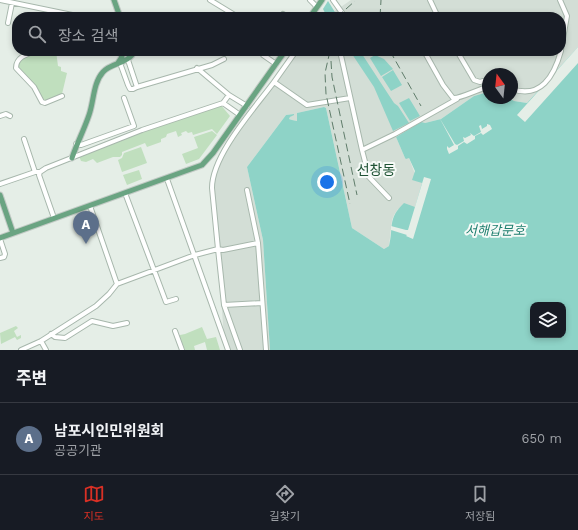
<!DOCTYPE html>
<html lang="ko">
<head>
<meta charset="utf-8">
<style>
  :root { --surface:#171b24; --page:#242831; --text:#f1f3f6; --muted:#9ea1a6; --line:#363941; --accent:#d93025 }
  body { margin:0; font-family:"Work Sans","Noto Sans KR",sans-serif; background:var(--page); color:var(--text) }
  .controls { position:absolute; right:12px; bottom:12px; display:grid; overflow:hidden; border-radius:8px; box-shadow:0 2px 6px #0003 }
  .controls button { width:36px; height:36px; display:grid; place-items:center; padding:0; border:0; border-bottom:1px solid var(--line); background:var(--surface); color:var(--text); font:20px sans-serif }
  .compass { position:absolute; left:482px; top:68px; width:36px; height:36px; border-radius:50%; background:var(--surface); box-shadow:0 2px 6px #0003; rotate:345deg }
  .you { position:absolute; left:327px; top:182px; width:14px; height:14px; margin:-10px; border:3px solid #fff; border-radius:50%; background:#1a73e8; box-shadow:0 0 0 6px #1a73e833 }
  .badge { display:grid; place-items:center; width:26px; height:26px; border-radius:50%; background:var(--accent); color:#fff; font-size:13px; font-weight:700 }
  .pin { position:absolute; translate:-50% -33px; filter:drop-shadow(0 1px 2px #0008) }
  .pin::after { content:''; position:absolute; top:21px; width:14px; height:12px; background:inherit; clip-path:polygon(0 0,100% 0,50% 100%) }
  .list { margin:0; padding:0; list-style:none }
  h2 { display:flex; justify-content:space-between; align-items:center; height:52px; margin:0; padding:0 16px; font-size:17px }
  h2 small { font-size:13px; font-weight:400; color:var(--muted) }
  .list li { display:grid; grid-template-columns:26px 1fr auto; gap:12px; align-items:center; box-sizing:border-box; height:72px; padding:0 16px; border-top:1px solid var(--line) }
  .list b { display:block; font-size:15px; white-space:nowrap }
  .list p { margin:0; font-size:13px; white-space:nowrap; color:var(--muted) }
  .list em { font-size:13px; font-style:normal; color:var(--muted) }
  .icon { flex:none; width:22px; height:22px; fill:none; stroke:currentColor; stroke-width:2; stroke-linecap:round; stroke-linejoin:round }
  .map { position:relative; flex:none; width:578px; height:350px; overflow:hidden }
  .search { position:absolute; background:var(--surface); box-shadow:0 2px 6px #0003; left:12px; right:12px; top:12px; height:44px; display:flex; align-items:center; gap:10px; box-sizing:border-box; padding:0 14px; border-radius:16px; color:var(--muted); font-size:15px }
  .sheet { height:124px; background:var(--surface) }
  nav { display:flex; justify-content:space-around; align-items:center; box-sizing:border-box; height:56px; border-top:1px solid var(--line); background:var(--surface); font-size:11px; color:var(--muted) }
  nav a { display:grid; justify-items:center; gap:2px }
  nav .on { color:var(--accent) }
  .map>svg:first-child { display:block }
  .built { fill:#d3ded6 }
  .green { fill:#c0dfbe }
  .water { fill:#8ed3c7; fill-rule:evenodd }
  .pier { fill:#e5eee7 }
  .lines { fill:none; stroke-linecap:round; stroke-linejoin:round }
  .minor-casing { stroke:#a7b7ac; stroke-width:6 }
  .major-casing { stroke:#c2cac5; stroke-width:7 }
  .minor { stroke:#fff; stroke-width:4 }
  .major { stroke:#6aa482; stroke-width:5 }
  .rail { stroke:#5f7c6a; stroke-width:1; stroke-dasharray:8 4; stroke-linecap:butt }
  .labels { text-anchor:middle; stroke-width:4; stroke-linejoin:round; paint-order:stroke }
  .water-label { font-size:13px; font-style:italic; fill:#1d7e6e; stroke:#f6faf7 }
  .quarter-label { font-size:14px; fill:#1f5335; stroke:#f6faf7 }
</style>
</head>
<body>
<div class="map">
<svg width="578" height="350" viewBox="0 0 578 350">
  <rect width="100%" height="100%" fill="#e5eee7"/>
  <path class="built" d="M351,0H578V47L527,103L514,101L509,98H512V74H488V92L474,96L441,119L421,124L396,137L405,158H409L415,174L422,183L415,207L398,209L394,215L392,220L389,246L384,249L352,228L326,108L324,107L297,113V121L292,120L289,119L290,117L294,114L286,115L247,167L263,240L270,350H225L212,179L219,158L298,51H561V17H326Z"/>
  <path class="green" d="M41,51H56L58,66L61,67V71L67,73L62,94L45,101L18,69L17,63L19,60Z
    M220,104L230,116L217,134L212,129L193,135L192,132L188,133L186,131L181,133L182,135L178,137L176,131L167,134L166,137L161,139V142L147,147L145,143L122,152V155L120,157H113L97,163L93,159L86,162L81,161L79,156L143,132Z
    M212,131L217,135L199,159L186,164L182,154L198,148L194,137Z
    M141,147L147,163L122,172L118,160L122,158L124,153Z
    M139,170L142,179L127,185L123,175Z
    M16,326L18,328L14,331L17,337L21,335V338L17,340L15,337L1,344L0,333Z
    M202,327L207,339L216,337L220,350H207L205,342L194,346L195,350H185L179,337L180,335L185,334Z"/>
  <path class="water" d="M328,1L338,17H327L323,9Z
    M578,47V350H270L263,240L247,167L286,115L294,114V115L290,117L289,119L292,120L297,121V113L324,107L326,108L352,228L384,249L389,246C394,227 387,219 404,203L415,207L422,183L412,180L415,171L409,158L406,159L405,158L396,137L421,122L425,123L441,119L474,96L488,92V98H509L514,101L527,103ZM533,305H563V335H533Z
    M350,51H360L394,103L398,106L409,123L393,131L374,87Z
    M375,55L384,59L393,69L381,76L370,58Z
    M393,70L402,85L391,91L382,77Z
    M409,98L420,116L410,121L399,103Z"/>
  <path class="pier" d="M578,47V63L525,122L517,115Z
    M439,117L455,144L457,145L464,141L463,137L465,138L471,135L470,133L474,136L481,132L479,126L481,125L482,129L487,126V124L490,125L492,129L483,135L481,133L475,136V139L467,144L464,142L458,146V149L449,154L447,149V146L449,148L454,145Z
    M424,177L431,179L413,239L406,236L407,235L391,230V226L406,230H408Z"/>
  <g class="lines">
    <defs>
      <path id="minor" d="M0,0L82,17
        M210,0L238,17
        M310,0L317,7
        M333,0L345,17
        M430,0L438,17
        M560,0L567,16L561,50
        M283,14L287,17
        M388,17L396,15L401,17
        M8,23L12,3
        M36,51C27,54 16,57 16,68L34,87L42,102L45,103L62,96
        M263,51L262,52L263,55L276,64
        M296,51L274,82L307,105L350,98
        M340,51L362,150
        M424,51L443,85L453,98C460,99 478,89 488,87
        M457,51L474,80L480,82L483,81
        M128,60L137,87
        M120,63L128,85L130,89H133L137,87L212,65L224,59
        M197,68L229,95
        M512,89C541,99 554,76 561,51
        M240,115L223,103L229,95L247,106
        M0,116L6,114L10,116
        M24,139L35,172
        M76,144L81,145L134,126L124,98
        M40,172L39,175L54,218
        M167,179L228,350
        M0,184L35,172H40L46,168L142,130L223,103
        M247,190L258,243L266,350
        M125,193L166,302L176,299
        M389,198L369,177L362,150L395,134L457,99
        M90,206L117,284
        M0,239L5,254L4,257L0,258
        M224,305L262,303
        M175,331L182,350
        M51,334L55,337L65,338L92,321L113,326L127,323
        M41,341L46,350
        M21,350L41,341L96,306L109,294L117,284L195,255L218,249L212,188C212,155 254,109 274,82
        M240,350L224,305L218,249L223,250L258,243"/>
      <path id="major" d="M114,0L120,17
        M310,17L322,0
        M118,63L122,57L119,51
        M72,158C77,143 84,130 89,115C94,101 93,83 103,72C111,63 125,64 132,55V51
        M0,195L13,233
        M0,238L202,165L213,153L285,51"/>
    </defs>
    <use href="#minor" class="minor-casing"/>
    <use href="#major" class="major-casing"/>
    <use href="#minor" class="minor"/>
    <use href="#major" class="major"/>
    <path class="rail" d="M337,17L355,1
      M380,17L381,0
      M330,51L325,73L326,94L350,204
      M390,51L421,106
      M331,61L332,77L357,195"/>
  </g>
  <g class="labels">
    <g class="water-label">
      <text x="495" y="235">서해갑문호</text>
    </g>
    <g class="quarter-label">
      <text x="376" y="175">선창동</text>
    </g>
  </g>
</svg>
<div class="controls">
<button><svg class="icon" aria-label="layers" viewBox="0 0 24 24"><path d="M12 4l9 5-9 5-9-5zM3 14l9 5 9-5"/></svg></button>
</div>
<svg class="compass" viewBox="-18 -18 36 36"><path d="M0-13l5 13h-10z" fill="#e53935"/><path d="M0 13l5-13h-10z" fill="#9ea1a6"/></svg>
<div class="you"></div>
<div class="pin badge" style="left:86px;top:244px;background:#5c6f8a">A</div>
<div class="search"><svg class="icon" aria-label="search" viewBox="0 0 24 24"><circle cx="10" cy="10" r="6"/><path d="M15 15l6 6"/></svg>장소 검색</div>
</div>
<section class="sheet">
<h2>주변<small></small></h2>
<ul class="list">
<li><span class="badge" style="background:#5c6f8a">A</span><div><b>남포시인민위원회</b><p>공공기관</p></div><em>650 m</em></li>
</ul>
</section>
<nav>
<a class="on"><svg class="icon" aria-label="map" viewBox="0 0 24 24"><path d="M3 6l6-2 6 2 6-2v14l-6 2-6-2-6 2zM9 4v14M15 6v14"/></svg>지도</a>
<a><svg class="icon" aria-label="directions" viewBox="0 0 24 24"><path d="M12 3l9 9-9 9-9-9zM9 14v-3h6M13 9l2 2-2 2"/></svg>길찾기</a>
<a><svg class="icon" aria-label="saved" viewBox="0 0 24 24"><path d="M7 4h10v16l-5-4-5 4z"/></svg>저장됨</a>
</nav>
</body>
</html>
